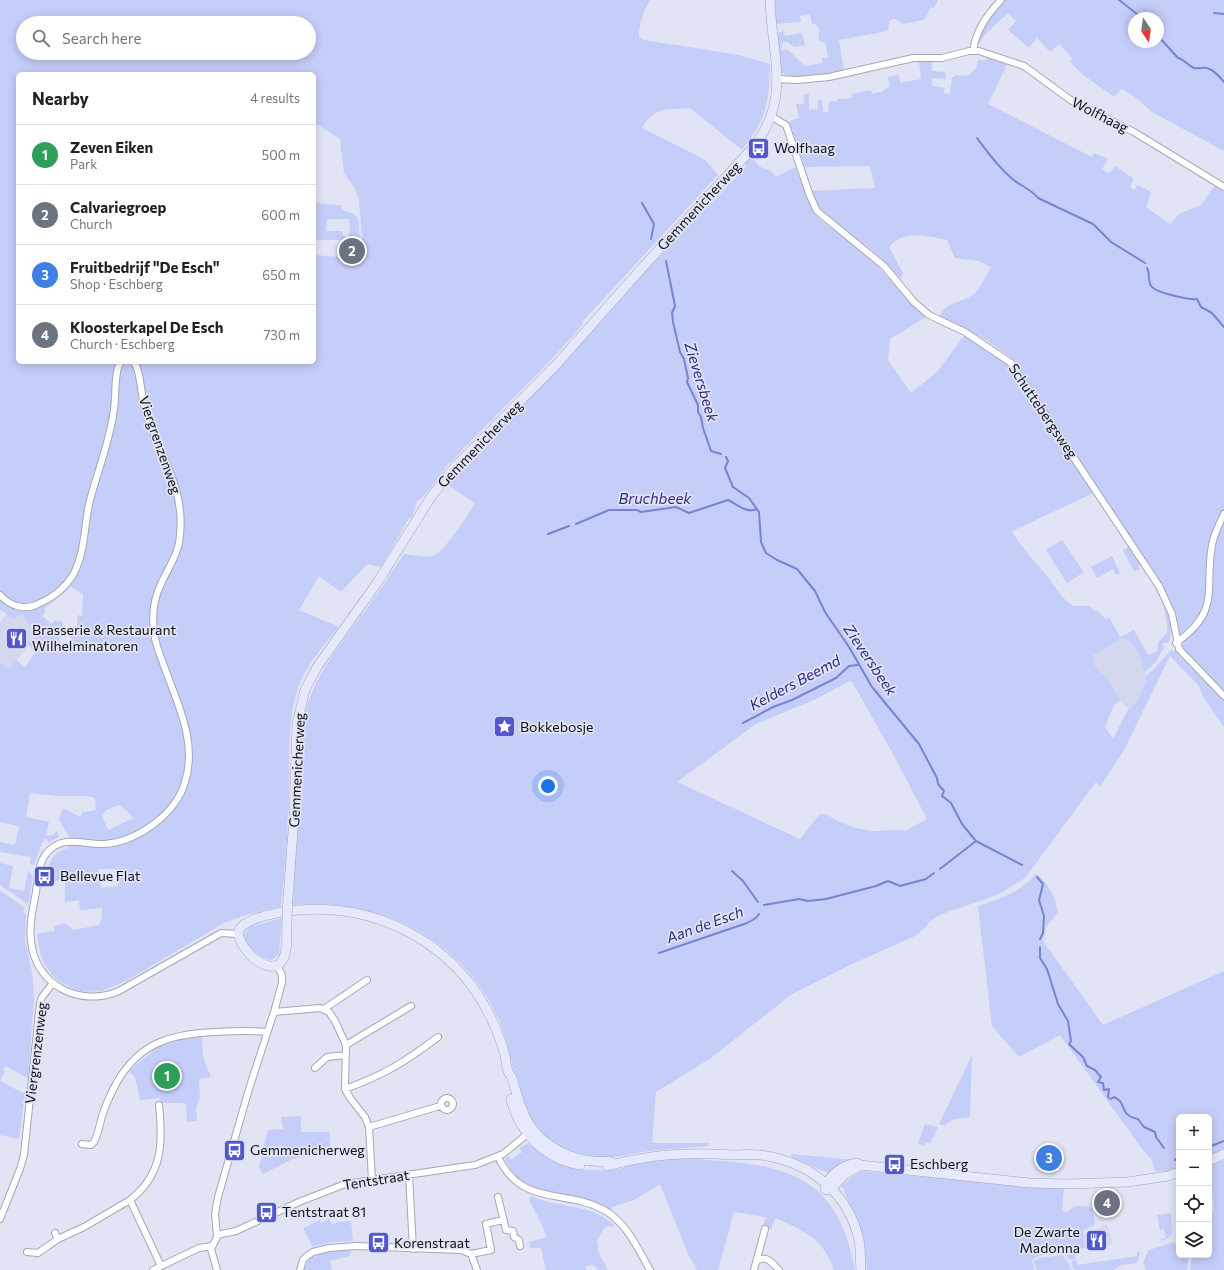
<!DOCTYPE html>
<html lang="en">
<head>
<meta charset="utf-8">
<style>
  :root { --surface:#fff; --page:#f2f2f2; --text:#222; --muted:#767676; --line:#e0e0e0; --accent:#b45309 }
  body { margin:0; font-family:Commissioner,sans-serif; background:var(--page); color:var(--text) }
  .controls { position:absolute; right:12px; bottom:12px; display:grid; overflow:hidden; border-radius:6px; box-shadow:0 2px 10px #0003 }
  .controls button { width:36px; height:36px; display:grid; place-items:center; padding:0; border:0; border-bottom:1px solid var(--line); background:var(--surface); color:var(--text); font:20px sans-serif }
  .compass { position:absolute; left:1128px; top:12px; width:36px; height:36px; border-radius:50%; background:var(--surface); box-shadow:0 2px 10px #0003; rotate:167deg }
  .you { position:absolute; left:548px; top:786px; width:14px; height:14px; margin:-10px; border:3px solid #fff; border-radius:50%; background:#1a73e8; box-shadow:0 0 0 6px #1a73e833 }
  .badge { display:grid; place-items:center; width:26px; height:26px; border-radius:50%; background:var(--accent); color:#fff; font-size:13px; font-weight:700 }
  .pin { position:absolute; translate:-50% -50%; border:2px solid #fff; box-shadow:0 1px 4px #0006 }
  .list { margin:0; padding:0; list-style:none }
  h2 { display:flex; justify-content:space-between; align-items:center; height:52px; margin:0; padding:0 16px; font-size:17px }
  h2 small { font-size:13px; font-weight:400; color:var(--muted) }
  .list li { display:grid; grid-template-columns:26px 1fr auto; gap:12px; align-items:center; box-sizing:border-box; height:60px; padding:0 16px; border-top:1px solid var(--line) }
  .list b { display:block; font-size:15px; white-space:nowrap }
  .list p { margin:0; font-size:13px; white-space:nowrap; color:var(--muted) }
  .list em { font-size:13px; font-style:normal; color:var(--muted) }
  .icon { flex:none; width:22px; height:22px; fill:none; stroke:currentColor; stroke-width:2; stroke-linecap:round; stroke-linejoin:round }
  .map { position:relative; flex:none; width:1224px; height:1270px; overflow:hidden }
  .search { position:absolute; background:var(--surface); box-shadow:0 2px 10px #0003; left:16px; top:16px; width:300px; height:44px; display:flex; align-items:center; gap:10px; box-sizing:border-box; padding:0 14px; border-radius:22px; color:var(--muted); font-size:15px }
  .panel { position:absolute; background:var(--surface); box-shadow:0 2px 10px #0003; left:16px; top:72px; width:300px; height:292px; border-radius:6px }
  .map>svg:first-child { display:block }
  .built { fill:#d4d8ef }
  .green { fill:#c5cdf9; fill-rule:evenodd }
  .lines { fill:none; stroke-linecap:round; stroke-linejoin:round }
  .stream { stroke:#7a84ce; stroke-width:2 }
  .street-casing { stroke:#a4a7b6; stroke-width:8 }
  .secondary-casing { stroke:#a4a7b6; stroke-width:10 }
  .street { stroke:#fff; stroke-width:6 }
  .secondary { stroke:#e6e9fc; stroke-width:9 }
  .secondary-bridge-casing { stroke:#a4a7b6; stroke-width:10; stroke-linecap:butt }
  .secondary-bridge { stroke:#e6e9fc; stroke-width:9 }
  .labels { text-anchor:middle; stroke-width:3.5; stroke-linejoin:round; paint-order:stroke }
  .street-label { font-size:14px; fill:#0f1015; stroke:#e1e4f4 }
  .poi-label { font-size:14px; fill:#0f1015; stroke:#e1e4f4; text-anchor:start }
  .water-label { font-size:15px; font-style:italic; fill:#2e2d84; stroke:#e1e4f4 }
</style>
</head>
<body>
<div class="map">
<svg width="1224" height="1270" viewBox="0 0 1224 1270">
  <rect width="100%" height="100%" fill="#e1e4f4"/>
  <path class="built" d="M23,614L27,622L40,632L9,669L0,662V623L6,615L11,617Z
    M1121,639L1134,645L1141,655L1146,676V680L1137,703L1130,710L1120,701L1107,676L1102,675L1097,669L1092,656Z
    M1107,1224L1113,1244L1085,1248L1084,1236Z"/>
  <path class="green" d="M0,0H650C643,13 639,22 639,37L644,40L739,55L770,64C769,104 767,118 742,150L690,108C668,110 654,106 642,128L700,157L706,161L718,175L582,322L583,324C541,374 492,417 448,465C437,477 430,493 417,501L412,517L408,520L381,567L367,564L341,592L319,576L299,610L339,627C325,644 307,664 299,685C286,720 290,760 289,797C288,833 285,870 281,906L246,915L224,923L126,981L102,991L86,992L76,990L59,981L53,976L42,960L37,937V934L55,931L54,926L65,923L73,930L99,925L102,917V908L80,910L79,900L65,902V879L44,883C47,866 50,853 68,848L69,836L59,820L62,809L67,810L80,817L83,812L96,810L95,798L87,796H58L30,793L26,817L49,822L46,836L53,835L57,831L59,837L49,842L45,838L41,845L34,865L30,864L31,857L0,852V842L15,845L19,826L0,822V662L9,669L16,660L25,667L36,652L28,645L40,632L27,622L23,614L14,618L6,615L7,614L0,610ZM23,23H309V53H23ZM18,74H314V122L340,139L344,173L354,187L359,199L362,238L360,240L358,218L352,213L342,210L341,205L314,203V240H341L357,245L355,257L352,258L314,255V362H18ZM327,219H349L350,228L348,237H344L342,231H326ZM71,587L83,594L82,616L78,615L76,633L70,638L73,640L70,647L62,644L59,640L63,623L60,620L58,622L55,620L52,624L42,616L46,611L44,609ZM119,805L127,811L133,818L108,830L102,816L106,810ZM99,869H120L118,886L101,888Z
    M775,0H938L934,8L931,7L924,20L903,24L896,19H892L889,22L888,31L839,40L844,70C831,74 791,82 781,72L777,33L784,31L785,36L802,33L805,45L794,47L787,42H783L781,50H788L805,66L823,63L822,58H828L825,42H820L818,35L820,30L815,24H812L810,14L800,16L801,22L776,24Z
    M1004,0H1224V151L1152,112L1135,97L1122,89L1114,97L1082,74L1070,62L1072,58L1059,44L1050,52L1037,38L1029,48L1008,30L1016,21L1008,13C998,23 986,31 979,44L976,43L986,20ZM1134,18H1158V42H1134Z
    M988,56L1008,63L988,104L1092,157L1094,153L1108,159L1102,169L1109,174L1115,166L1134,179L1130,187L1134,190L1138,185L1151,192L1146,207L1170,224L1179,214L1201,205L1214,186L1224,191V692L1183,650C1180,640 1198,619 1204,610L1191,627L1179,636L1175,617L1086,472L1015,361C995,343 964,327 940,316C946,302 960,303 971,296C981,290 985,276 991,267L979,261L955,258L947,240C928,236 904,229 889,247L903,273L901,279L880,257L826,214L818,206L811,191L875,188L870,166L805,167L789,121L799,118L796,104H804V94H809V110L818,109V100H822L823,112H828L829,102L837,101V99L852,98V94L871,90L872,94L884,91V89L890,87L888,77L899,75L900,83L921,79L919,61H932V71L945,72L946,79L932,78V86L945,88L943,93L950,94L952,78L956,75L968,76L977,67L978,60H987Z
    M762,146L764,148L754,159C758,167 763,169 771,171L776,177L795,167L808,200L817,217L874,262L917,310L926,317L890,339L888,360L911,393L937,372L964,336L1007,364L1015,373L1094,493L1012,531C1023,550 1034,560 1047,576C1055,586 1062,599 1073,606H1090L1095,612L1096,610L1107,620L1109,617L1120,637L1134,630L1148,655L1157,651L1158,642L1167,633V624L1164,608H1166C1170,619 1174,632 1168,643H1162L1164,648L1155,663L1145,672C1140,659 1139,642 1121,639L1092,656C1095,665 1097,674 1107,676L1120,701L1114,705L1105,727L1113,739L1128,709L1130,710L1137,702L1146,680V676L1153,670L1171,650L1176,652L1224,700V727L1204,698L1198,685L1170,656L1124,750L1100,787L1096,782L1025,878L997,895L942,914L929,922L926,927L915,936L850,965L792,994L711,1058L656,1092L652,1143H710L708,1146C686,1148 664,1149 642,1152C624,1155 604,1161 585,1158C578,1156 570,1151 563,1148C512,1122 518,1063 498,1018C462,938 378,897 293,905L302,725C311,681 333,654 359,619C375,598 389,576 404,554C413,555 424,558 432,556C443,555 469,513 475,503L448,485L633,284L746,167L745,163ZM851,680L893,754L927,819L905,831C894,828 884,832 873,831C855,830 841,822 825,814H820L800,839L677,782L756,724L816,699Z
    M1062,540L1084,572L1067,583L1046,550Z
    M1131,546L1142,564L1139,566V569L1134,572L1123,550Z
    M1112,556L1120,573L1116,575L1113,569L1097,578L1091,567Z
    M0,863L13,866L9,888L24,891L28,871L26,869L33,875L29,902L26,903L0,885Z
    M1036,874C1049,883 1055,897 1058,912L1047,926L1043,941L1103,1025L1224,971V1150L1209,1157V1117H1179V1168L1172,1171H1155L1152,1160L1143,1150L1060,1035L1019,1057L992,1026L978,906C1000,899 1020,892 1036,874Z
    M0,891L24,907L23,913L26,914L25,941L32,972L34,998L28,1078L5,1066L3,1070L5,1071L0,1081L25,1094L19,1139L0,1135Z
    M282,918L279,954L272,960C260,959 245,946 244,934L250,927Z
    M191,1036H202L203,1057L211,1077L199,1079L200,1096L196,1109L197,1121L187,1122L186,1104L184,1103H161L160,1098L140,1100L135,1077L129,1071L160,1045Z
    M972,1055L970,1117C962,1118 950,1118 945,1126L939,1124Z
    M301,1116V1132H330V1151L293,1159L263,1174L259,1167L268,1130L283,1129L281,1117Z
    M925,1124L938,1127L930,1143L926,1142L924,1146L918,1143Z
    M527,1144C534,1145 538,1152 545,1156C569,1171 596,1173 624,1168L623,1166C645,1162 668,1157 690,1157C695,1157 700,1159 705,1160C742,1162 785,1165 815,1189C839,1208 850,1242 855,1270H834C823,1238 805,1231 775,1218L771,1229L763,1226L766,1217L734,1212L718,1270H697L688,1254L660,1184L634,1200L612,1207V1211C583,1194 539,1198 517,1177C512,1172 508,1165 505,1159L508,1156L511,1160L522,1152L519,1148Z
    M791,1154L874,1162L830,1174L791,1157Z
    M1224,1160V1270H1190L1192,1255H1209V1228L1214,1208L1212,1192L1209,1188V1166Z
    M861,1171L1064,1189L1062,1211L1068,1212C1073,1205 1084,1205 1092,1208L1095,1222L1093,1226L1083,1231L1085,1248L1074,1249L1076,1259L1069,1260C1067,1257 1066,1254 1063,1253C1055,1251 1036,1255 1032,1261L1034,1270H867L862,1232L841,1184L843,1185L850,1178Z
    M531,1196C559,1209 593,1203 615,1226L605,1227L597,1240L599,1254L608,1270H598L593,1265L586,1266V1270H546L541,1248H530L529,1242L547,1237C542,1224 535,1212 529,1199Z
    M1171,1213L1172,1234L1168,1238L1162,1241L1161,1239L1166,1238L1164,1229L1160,1230L1157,1215Z
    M329,1219L332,1225L338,1222L351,1221L353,1241L332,1242L313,1247L303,1228L320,1220L321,1223Z
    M1174,1242L1179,1251V1255L1189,1256L1187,1270H1146L1143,1262L1149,1250Z
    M336,1250L351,1251V1253L349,1256L330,1261L332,1270H304L309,1259L320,1254Z
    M1137,1251L1140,1253L1137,1263L1121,1265L1113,1270H1074L1071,1262L1076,1260L1077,1265L1137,1256Z
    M1062,1255L1066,1259L1072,1270H1037L1034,1264V1261L1039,1258Z"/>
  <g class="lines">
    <path class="stream" d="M1119,0L1142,18
      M1214,13L1224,14
      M1158,36L1178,58C1184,59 1188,66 1194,68C1199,69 1203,67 1207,68C1214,70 1219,76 1224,82
      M977,138C989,154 1000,169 1015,181C1023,187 1032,190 1038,198L1093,224L1111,242L1145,263
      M642,203L654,224L651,239
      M666,261L675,306L672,313L673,322L680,352L684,359L688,378L687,382L698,405V412L701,417L703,428L710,448L711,451L721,454
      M1147,268C1150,274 1148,281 1151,286C1156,293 1189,300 1197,299L1201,307L1212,313L1224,327
      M726,457L728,461L725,468L733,487L749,498L759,512L761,542L766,553L777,560L797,569L815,591L825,612L849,647L872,687L919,744L937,778L938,784L944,791L942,796L951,803L962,824L976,841L1022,865
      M576,524L609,510H637L641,512L676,507L689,513L728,500C737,504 747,514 757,509
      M548,534L569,526
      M743,723L773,707L792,700L836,678L849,666L858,665
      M940,869L976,841
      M732,871L743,881L758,902
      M1037,877L1043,884L1039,900L1044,916L1043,933L1040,939
      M764,905L799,899L808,901L826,899L876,886L888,881L900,886L926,879L934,873
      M1040,947V958L1047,969L1058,1004L1068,1021L1071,1041L1069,1044L1083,1057L1087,1066L1095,1070L1101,1077L1098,1082L1103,1083L1104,1090L1109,1089L1108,1097L1111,1099L1114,1097C1128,1103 1118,1115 1138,1119L1144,1127L1155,1132L1156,1137L1164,1148
      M659,953L747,923L756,918L759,914
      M1209,1147L1224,1141
      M1175,1160L1179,1156"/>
    <defs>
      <path id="street" d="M973,51C976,30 987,15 1001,0
        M777,79L797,80L829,77L913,58H942L969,51H979L1024,66L1072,101L1134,132L1224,187
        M772,117L786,125L810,196L817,211L884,266L914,302L929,315L965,332L1011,363L1159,586L1172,614L1179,649L1224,696
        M134,362C141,371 141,397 145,410C159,457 188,489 179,543C176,558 167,570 161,584C154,598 152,616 154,632C155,643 159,653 163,663C176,701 198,741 185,782C176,814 137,842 104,844C88,845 67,836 52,848C38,858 38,877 36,892C33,908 29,925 31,941C35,985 80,1008 119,991L221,933L238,934
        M0,595C10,606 25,611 38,604C52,598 65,588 73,575C85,553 84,528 89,504C97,472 110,442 114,409C116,399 114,368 121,362
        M1176,643C1222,610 1204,590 1212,545C1214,534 1219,524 1224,514
        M324,1009L367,980
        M274,1012L320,1008L329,1012L335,1021L346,1045L345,1089L350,1098L365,1117L369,1127L372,1180
        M346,1045L411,1006
        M315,1068L327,1057L346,1055
        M345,1089C384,1075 405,1062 438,1037
        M441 1104a6 6 0 1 1 12 0a6 6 0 1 1-12 0Z
        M159,1105C163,1143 163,1174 130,1200L161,1266
        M369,1127L440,1106
        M82,1144L91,1145L94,1142C98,1134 100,1125 102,1116C106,1104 111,1093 117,1082C140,1042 172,1034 215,1032C233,1031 249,1030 267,1032
        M498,1157C523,1208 564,1188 604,1210C627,1223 638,1249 650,1270
        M409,1175L413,1249
        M498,1197L506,1230L513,1231L514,1237L519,1240L520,1246
        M0,1219L20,1169L24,1155L40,1003L42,997L53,983
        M55,1233L58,1239L84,1227L130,1200
        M217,1235L236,1231L299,1202L345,1184L475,1165L503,1154L530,1132
        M27,1252L38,1253L58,1239
        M471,1254L491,1250L486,1224L503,1220
        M758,1260C768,1256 772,1263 779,1270
        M153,1270L199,1248L212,1246
        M217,1270L211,1249L217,1237L215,1214L218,1197L249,1089L274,1012L282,983V975L277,965
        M300,1270L303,1260L307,1256L313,1252L329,1248L356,1246L461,1250L471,1254L477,1270
        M754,1270L765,1229"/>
      <path id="secondary" d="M288,897L294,818L297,724L305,690L317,667L377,583L431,497L452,470L555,366L642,268L749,152C793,102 772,59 770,0
        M287,920C286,932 289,951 282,961C270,979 235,947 239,930C246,917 284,911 298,910C378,903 456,944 491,1018C497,1030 501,1042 505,1055C506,1060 506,1068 509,1073C510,1075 511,1076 512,1078C521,1110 527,1134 559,1151C575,1160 591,1163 609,1161L612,1163
        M511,1099C519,1133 545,1159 580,1165
        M1209,1161L1224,1154
        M607,1166C652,1154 686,1152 733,1155C742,1155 751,1154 760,1155C808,1161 848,1191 859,1240C861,1250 860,1260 861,1270
        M825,1189C828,1175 843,1165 857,1163L860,1165L1029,1183L1068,1184L1128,1182L1168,1176L1179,1172
        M826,1190L832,1188L845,1174L859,1166"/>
    </defs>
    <use href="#street" class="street-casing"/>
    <use href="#secondary" class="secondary-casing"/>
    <use href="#street" class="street"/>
    <use href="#secondary" class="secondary"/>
    <defs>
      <path id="secondary-bridge" d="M287,920L288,897"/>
    </defs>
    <use href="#secondary-bridge" class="secondary-bridge-casing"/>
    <use href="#secondary-bridge" class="secondary-bridge"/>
  </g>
  <defs>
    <symbol id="bus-square" viewBox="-11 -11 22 22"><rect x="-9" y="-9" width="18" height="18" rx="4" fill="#5357cd" stroke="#e1e4f4"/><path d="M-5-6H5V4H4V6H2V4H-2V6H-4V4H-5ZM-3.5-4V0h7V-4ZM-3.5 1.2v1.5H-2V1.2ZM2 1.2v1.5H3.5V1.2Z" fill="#fff"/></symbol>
    <symbol id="restaurant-square" viewBox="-11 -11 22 22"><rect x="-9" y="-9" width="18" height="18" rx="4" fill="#5357cd" stroke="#e1e4f4"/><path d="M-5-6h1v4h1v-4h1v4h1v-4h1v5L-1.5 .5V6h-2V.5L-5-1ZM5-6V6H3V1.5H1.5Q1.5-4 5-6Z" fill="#fff"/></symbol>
    <symbol id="sight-square" viewBox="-11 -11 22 22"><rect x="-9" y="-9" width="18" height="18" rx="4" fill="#5357cd" stroke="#e1e4f4"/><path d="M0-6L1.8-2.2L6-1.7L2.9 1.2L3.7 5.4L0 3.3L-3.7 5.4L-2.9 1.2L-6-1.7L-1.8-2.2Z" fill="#fff"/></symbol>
  </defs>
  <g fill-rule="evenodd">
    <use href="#bus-square" x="746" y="136" width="25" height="25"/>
    <use href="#restaurant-square" x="4" y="626" width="25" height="25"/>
    <use href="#sight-square" x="492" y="714" width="25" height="25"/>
    <use href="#bus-square" x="32" y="864" width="25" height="25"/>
    <use href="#bus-square" x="222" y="1138" width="25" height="25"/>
    <use href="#bus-square" x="882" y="1152" width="25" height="25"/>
    <use href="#bus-square" x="254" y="1200" width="25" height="25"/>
    <use href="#restaurant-square" x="1084" y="1228" width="25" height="25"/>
    <use href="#bus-square" x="366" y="1230" width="25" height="25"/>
  </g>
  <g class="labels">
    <g class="street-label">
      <text transform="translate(1100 115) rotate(27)" y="5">Wolfhaag</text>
      <text transform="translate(699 206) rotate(-47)" y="5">Gemmenicherweg</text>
      <text transform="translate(1043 411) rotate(56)" y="5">Schuttebergsweg</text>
      <text transform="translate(480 444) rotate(-46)" y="5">Gemmenicherweg</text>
      <text transform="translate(160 445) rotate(71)" y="5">Viergrenzenweg</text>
      <text transform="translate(297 770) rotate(-87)" y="5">Gemmenicherweg</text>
      <text transform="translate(36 1053) rotate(-83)" y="5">Viergrenzenweg</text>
      <text transform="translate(376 1180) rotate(-9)" y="5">Tentstraat</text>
    </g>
    <g class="poi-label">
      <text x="774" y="153">Wolfhaag</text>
      <text x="32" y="635">Brasserie &amp; Restaurant<tspan x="32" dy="16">Wilhelminatoren</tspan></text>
      <text x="520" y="732">Bokkebosje</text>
      <text x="60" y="881">Bellevue Flat</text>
      <text x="250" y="1155">Gemmenicherweg</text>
      <text x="910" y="1169">Eschberg</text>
      <text x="282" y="1217">Tentstraat 81</text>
      <text x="1080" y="1237" text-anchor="end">De Zwarte<tspan x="1080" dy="16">Madonna</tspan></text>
      <text x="394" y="1248">Korenstraat</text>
    </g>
    <g class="water-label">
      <text transform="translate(701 382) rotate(73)" y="5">Zieversbeek</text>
      <text x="655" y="504">Bruchbeek</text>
      <text transform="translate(870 660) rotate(56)" y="5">Zieversbeek</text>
      <text transform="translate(795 683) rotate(-28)" y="5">Kelders Beemd</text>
      <text transform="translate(705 925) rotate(-20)" y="5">Aan de Esch</text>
    </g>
  </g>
</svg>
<div class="controls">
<button>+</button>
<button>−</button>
<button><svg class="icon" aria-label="locate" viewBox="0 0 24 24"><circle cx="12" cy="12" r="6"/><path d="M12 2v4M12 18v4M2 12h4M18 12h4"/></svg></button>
<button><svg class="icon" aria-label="layers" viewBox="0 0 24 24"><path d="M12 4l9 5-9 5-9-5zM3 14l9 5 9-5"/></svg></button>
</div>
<svg class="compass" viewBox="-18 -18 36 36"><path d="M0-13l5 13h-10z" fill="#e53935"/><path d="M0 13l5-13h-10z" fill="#767676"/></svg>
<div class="you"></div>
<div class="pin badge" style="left:167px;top:1076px;background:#2e9e5b">1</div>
<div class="pin badge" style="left:352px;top:251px;background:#6b7280">2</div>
<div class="pin badge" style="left:1049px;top:1158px;background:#3f7fe0">3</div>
<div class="pin badge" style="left:1107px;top:1203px;background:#6b7280">4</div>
<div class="search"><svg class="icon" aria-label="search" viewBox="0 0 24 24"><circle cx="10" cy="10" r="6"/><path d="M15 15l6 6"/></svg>Search here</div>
<section class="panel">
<h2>Nearby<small>4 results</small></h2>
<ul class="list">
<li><span class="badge" style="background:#2e9e5b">1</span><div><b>Zeven Eiken</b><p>Park</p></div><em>500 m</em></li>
<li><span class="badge" style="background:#6b7280">2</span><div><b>Calvariegroep</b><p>Church</p></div><em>600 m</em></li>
<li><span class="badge" style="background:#3f7fe0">3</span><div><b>Fruitbedrijf &quot;De Esch&quot;</b><p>Shop · Eschberg</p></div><em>650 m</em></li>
<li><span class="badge" style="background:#6b7280">4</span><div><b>Kloosterkapel De Esch</b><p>Church · Eschberg</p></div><em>730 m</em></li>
</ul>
</section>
</div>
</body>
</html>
